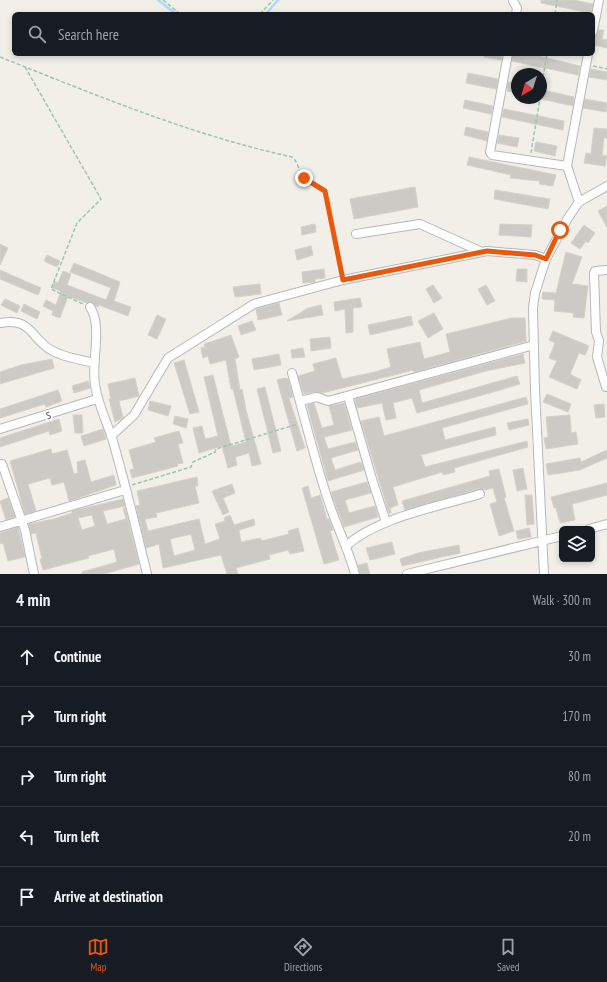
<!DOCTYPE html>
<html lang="en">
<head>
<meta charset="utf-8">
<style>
  :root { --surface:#171b24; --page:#242831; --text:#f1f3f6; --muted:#9ea1a6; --line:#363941; --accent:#ea580c }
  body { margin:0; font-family:"PT Sans Narrow",sans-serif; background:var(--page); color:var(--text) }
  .controls { position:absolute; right:12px; bottom:12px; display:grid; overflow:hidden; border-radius:6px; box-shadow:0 2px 6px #0003 }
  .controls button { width:36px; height:36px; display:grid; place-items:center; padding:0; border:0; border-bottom:1px solid var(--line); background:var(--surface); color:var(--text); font:20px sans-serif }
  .compass { position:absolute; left:511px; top:68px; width:36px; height:36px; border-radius:50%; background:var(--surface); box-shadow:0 2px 6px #0003; rotate:218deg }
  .stop { position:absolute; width:12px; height:12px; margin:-9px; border:3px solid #ea580c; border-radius:50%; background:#fff }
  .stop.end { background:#ea580c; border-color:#fff; box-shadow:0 1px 4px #0008 }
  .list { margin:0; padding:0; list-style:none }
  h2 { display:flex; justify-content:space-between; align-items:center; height:52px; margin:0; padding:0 16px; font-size:17px }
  h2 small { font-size:13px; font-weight:400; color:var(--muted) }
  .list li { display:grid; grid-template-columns:26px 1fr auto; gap:12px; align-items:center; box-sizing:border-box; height:60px; padding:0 16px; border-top:1px solid var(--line) }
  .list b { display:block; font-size:15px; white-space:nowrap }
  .list em { font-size:13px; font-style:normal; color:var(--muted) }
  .icon { flex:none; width:22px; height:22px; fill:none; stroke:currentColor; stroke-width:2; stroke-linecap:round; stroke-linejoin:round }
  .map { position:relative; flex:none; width:607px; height:574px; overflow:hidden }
  .search { position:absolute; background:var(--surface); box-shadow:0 2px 6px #0003; left:12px; right:12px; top:12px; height:44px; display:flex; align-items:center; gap:10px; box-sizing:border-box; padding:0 14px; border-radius:6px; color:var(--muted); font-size:15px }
  .sheet { height:352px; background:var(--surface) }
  nav { display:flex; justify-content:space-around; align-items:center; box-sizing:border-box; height:56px; border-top:1px solid var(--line); background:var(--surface); font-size:11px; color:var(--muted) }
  nav a { display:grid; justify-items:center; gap:2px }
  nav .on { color:var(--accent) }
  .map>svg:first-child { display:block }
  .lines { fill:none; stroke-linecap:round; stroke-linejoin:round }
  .stream { stroke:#aadaff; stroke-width:2.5 }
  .building { fill:#cccac5; stroke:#d6d1c6; fill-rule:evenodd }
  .minor-casing { stroke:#b5b8bc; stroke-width:10 }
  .path { stroke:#9cc7a9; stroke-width:1.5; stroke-dasharray:4 2; stroke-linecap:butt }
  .minor { stroke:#fff; stroke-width:8 }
  .route { stroke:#ea580c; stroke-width:5 }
  .labels { text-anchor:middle; stroke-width:3.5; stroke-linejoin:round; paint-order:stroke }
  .street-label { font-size:14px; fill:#5f6368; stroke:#fff }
</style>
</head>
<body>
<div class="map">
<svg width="607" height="574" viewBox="0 0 607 574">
  <rect width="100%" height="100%" fill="#f1efe8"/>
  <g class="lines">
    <path class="stream" d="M158,0L176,14
      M266,14L278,0"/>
  </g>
  <path class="building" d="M541,0H574L593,4L591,13L541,3Z
    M599,30H604L602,39L607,40V48L593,45L594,36L597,34Z
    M485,54H502L501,60L484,57Z
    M513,54H530L580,66L578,75L512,61Z
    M591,69L607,72V80L589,77Z
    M468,73L498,79L496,89L466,83Z
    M508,82L517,83V93L507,91Z
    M543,90L574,97L573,106L541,99Z
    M585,99L607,103L606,112L583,108Z
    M465,100L493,106L491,114L463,108Z
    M504,109L564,121L563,130L502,117Z
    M466,127L488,132L487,141L464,135Z
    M594,128L607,129V138H604L602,155L607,156L605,166L584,163L586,153L591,154Z
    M499,135L519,138L517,147L497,143Z
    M536,142L557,146L555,156L534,151Z
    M469,157L556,175L553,186L539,184L540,181L510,178L511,175L467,165Z
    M415,187L418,207L354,219L350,199Z
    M495,190L550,199L548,209L494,199Z
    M607,206V227L598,211Z
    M315,224L316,232L302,235L301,227Z
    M500,224L532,225L531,237L499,235Z
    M584,225L595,233L588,243L586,241L580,249L571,243Z
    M0,244L8,248L0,265Z
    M311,246L313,255L297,260L295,250Z
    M566,252L582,257L572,284L588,286L584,318L573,317L574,313L554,311L555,300L542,299L543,292L556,293Z
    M47,255L60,261L57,267L44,261Z
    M74,263L120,282L114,301L131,307L128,316L99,305L98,307L96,306L91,302L87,303L68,296L60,318L52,315L53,311L43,306L46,300L56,305L61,291L52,288L54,281L58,283L63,271L71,274L67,285L106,300L111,288L70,272Z
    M324,269L325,278L315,279V282L303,283L302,272Z
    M517,269H527V282L516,281Z
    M0,270L41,288L38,295L0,279Z
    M260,284L261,294L235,297L233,287Z
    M433,285L442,298L434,303L426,289Z
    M486,285L495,301L487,305L478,289Z
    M360,298L362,307L353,308V332L346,333L345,309L335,311L334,302Z
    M5,299L20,306L17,313L1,305Z
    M279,303L282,315L258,320L256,309Z
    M24,304L40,312L37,319L21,311Z
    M321,305L323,315L287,321L308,308Z
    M434,313L443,329L428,338L418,321Z
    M157,315L166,319L157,339L148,335Z
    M411,316L413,325L370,335L368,325Z
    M512,318H525L526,341L414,372L413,370L398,374L322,393L316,392L304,394L298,376L315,371L313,364L336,358L342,379L375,372L391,367L387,349L420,342L424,359L450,352L446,334Z
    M252,321L256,330L241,335L238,326Z
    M553,331L589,346L585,355L579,353L570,374L581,380L577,389L549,377L557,361L549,358L555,343L549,340Z
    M231,335L239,357L235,359L240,390L242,389L246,410L261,464L252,466L249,453L235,457L237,465L228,468L222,446L199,453L193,428L202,426L205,439L218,436L204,377L213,375L231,446L246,442L233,389H231L226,360L210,364L208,356L203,358L201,348L205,347L204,344Z
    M330,337L331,348L311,351L310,339Z
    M303,348L305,357L292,358L291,350Z
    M279,354L281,365L254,370L252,359Z
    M523,354L525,363L486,371L419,390L422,403L517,376L520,384L490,393L417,413L412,398L393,403L396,418L386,420L382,403L357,408L355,399Z
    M52,359L54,368L0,384V372L21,365Z
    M184,360L199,412L190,414L174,363Z
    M135,378L139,396L119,401L123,418L115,422L109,399H111L108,384Z
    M285,378L288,379L293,397L289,398L305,448L297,451L277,380Z
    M88,381L90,388L74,393L72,386Z
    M265,387L281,451L273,453L257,389Z
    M58,390L62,401L46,407L45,404L0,418V409Z
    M547,394L571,404L568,412L543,402Z
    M526,397L528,404L442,428L445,440L495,427L496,435L421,455L425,467L527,441L528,447L454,468L455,472L443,475L442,472L393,487L398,505L390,508L391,513H389L361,421L379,417L384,436Z
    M150,401L171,406L168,416L148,410Z
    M314,403L322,428L334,425L329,406L344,403L352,430L324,437L328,449L355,442L358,450L331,458L335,470L361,462L364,470L328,481L307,405Z
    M604,404L605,417L596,418L594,405Z
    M73,415H82L83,433H75Z
    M570,415L571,433L576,432L578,444L546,449L544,438L548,437L546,417Z
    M175,416L188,419L186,428L173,424Z
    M59,419L62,431L50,435L49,431L0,447V438Z
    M528,419L529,425L509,430L507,423Z
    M103,429L106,439L84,446L81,436Z
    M179,431L183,443L178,444L183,463L177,464L178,466L132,478L130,470L134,469L129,450L156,442L154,438Z
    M51,449L52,454L67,450L74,474L78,473L77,462L85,460L91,482L114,475L116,485L69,501L64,482L52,485L50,478L28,484L36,511L25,514L10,461Z
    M607,450V458L580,470L548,475L546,464L580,458L581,462Z
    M523,468L527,489L517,491L513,470Z
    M499,469L506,497L504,498L514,531L499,536L490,504L497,502L493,488L484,490L478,489L405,510L402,501L490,476L489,471Z
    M197,477L198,486H195L199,503L156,513L157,517L145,519L148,531L199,519L205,544L220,539L215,524L225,521L224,518L230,515L234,525L254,519L255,525L239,530L241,542L261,538V541L289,534L288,531L298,528L304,551L290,554L288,550L269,555L270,559L236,568L238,574H227L221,555L163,568L159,544L146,548L136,506L140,505L137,491ZM191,534L195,550L174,556L170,539Z
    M367,482L371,493L345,500L349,513L375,506L378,517L344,527L331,492Z
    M607,483V495L572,504L575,520L560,523L556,508H554L551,497Z
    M232,484L235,493L223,498L229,512L223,515L212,491Z
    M308,486L311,498L320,495L327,519H329L333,530L330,531L339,560L324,564L302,488Z
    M525,495H532L534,524L527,525Z
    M8,498L15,517L6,520L0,501Z
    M123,499L125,506L103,511L107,524L126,519L123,508H125L139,564L104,574H82V572L117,562L114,549L88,556L89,558L43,570L40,559H42L36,533L31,534L29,524L54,519L72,513V511ZM92,515L95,526L82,530L78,518Z
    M18,527L25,557L8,561L3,543L0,544V533Z
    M529,528L531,537L518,539L516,531Z
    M392,542L395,554L370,560L366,548Z
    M459,545L460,553L402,566L400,559L418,553Z
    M367,563L370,574H360L358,565Z"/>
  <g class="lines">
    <defs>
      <path id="minor" d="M513,1L517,8L516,14
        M593,31L599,0
        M508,54L490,152L492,155L567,166
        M579,202L567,166L588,54
        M356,234L420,224L482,252
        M90,307C103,326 91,362 95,385C98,404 106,420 112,438C125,482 136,529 147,574
        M0,323C32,317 30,338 51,350C64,358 80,359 93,363
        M292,373C304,415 314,458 328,500C336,525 348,548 355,574
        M606,387L597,357L599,341L596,332L594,273L595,271L607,270
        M348,396L372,479L386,522
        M300,401L317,397L328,401L534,345
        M0,429L97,399
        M111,436L134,415L168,358L254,304L343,280L487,251L535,255L546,259
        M2,464L25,530L34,574
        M0,527L125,490
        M589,529L607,524
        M346,546C378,517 438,507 480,494
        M407,574L562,536
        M544,574L535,390L533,308L535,293L546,259L568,218L579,202L607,186"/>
    </defs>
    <use href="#minor" class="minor-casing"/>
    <path class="path" d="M163,0L180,14
      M260,14L273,0
      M555,14L557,0
      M0,57C96,95 191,135 292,157C299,163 298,170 303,177C308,184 318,185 325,191L342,273
      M593,66L607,69
      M25,67L101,199L77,223L51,289L83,304
      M541,89L547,54
      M531,153L540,98
      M132,485L191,467L193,462L215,452L216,449L298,424"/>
    <use href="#minor" class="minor"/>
  </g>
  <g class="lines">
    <path class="route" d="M304,178L325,191L343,280L487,251L535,255L546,259L560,230"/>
  </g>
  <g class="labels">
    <g class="street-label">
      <text transform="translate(48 414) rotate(-17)" y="5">s</text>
    </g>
  </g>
</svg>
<div class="controls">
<button><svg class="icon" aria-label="layers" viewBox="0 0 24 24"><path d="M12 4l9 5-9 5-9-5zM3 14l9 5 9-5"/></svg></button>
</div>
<svg class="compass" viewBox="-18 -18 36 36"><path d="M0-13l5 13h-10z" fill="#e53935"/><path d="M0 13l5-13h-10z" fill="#9ea1a6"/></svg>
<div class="stop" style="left:560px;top:230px"></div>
<div class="stop end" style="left:304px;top:178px"></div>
<div class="search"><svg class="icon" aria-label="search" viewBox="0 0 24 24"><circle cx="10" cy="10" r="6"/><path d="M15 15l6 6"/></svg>Search here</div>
</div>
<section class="sheet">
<h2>4 min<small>Walk · 300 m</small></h2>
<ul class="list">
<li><svg class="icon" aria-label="ahead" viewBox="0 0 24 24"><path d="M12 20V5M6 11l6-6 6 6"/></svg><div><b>Continue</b></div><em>30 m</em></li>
<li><svg class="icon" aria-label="right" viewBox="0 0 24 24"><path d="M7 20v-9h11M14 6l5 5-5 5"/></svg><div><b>Turn right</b></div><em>170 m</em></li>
<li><svg class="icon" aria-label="right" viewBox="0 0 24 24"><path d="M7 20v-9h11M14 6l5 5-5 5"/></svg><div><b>Turn right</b></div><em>80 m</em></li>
<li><svg class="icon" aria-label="left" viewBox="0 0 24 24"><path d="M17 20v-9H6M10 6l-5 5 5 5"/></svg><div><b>Turn left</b></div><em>20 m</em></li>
<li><svg class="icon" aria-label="arrive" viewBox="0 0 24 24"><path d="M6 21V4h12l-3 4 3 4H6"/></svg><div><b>Arrive at destination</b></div></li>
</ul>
</section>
<nav>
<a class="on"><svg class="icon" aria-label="map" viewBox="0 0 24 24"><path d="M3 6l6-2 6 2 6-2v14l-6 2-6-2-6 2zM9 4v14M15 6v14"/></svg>Map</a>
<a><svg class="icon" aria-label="directions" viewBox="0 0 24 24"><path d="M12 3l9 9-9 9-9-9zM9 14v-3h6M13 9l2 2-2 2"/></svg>Directions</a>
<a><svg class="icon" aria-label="saved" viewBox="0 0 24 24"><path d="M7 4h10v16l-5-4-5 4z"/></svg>Saved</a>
</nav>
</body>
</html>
